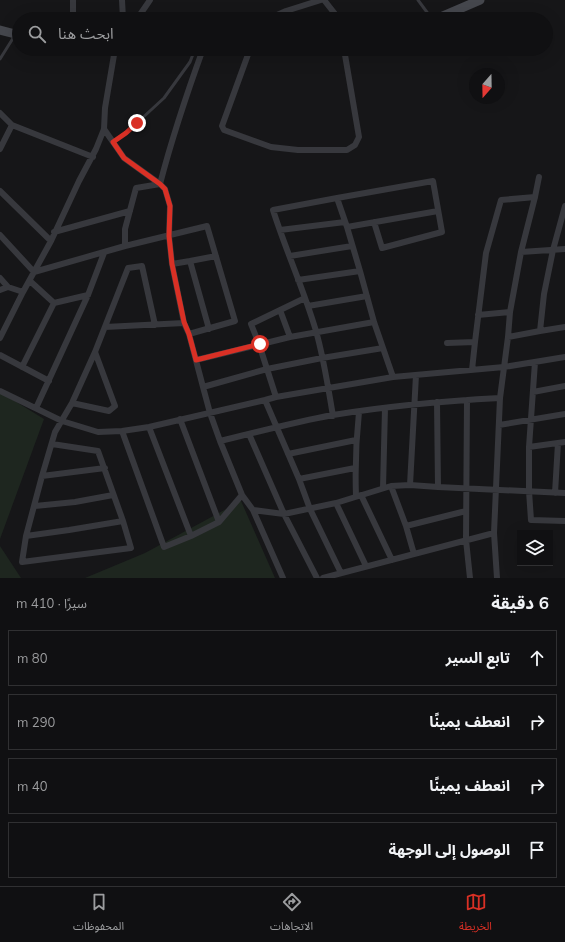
<!DOCTYPE html>
<html lang="ar">
<head>
<meta charset="utf-8">
<style>
  :root { --surface:#101012; --page:#1e1e20; --text:#f1f3f6; --muted:#9c9d9f; --line:#303032; --accent:#d93025 }
  body { margin:0; font-family:Mulish,"Noto Sans Arabic",sans-serif; background:var(--page); color:var(--text); direction:rtl }
  .controls { position:absolute; right:12px; bottom:12px; display:grid; overflow:hidden; border-radius:0px; box-shadow:0 4px 16px #0002 }
  .controls button { width:36px; height:36px; display:grid; place-items:center; padding:0; border:0; border-bottom:1px solid var(--line); background:var(--surface); color:var(--text); font:20px sans-serif }
  .compass { position:absolute; left:469px; top:68px; width:36px; height:36px; border-radius:50%; background:var(--surface); box-shadow:0 4px 16px #0002; rotate:200deg }
  .stop { position:absolute; width:12px; height:12px; margin:-9px; border:3px solid #d93025; border-radius:50%; background:#fff }
  .stop.end { background:#d93025; border-color:#fff; box-shadow:0 1px 4px #0008 }
  .list { margin:0; padding:0; list-style:none }
  h2 { display:flex; justify-content:space-between; align-items:center; height:52px; margin:0; padding:0 16px; font-size:17px }
  h2 small { font-size:13px; font-weight:400; color:var(--muted) }
  .list li { display:grid; grid-template-columns:26px 1fr auto; gap:12px; align-items:center; box-sizing:border-box; height:56px; margin:0 8px 8px; padding:0 8px; border:1px solid var(--line); border-radius:0px }
  .list b { display:block; font-size:15px; white-space:nowrap }
  .list em { font-size:13px; font-style:normal; color:var(--muted) }
  .icon { flex:none; width:22px; height:22px; fill:none; stroke:currentColor; stroke-width:2; stroke-linecap:round; stroke-linejoin:round }
  .map { position:relative; flex:none; width:565px; height:578px; overflow:hidden; direction:ltr }
  .search { position:absolute; background:var(--surface); box-shadow:0 4px 16px #0002; left:12px; right:12px; top:12px; height:44px; display:flex; align-items:center; gap:10px; box-sizing:border-box; padding:0 14px; border-radius:22px; color:var(--muted); font-size:15px }
  .sheet { height:308px; background:var(--surface) }
  nav { display:flex; justify-content:space-around; align-items:center; box-sizing:border-box; height:56px; border-top:1px solid var(--line); background:var(--surface); font-size:11px; color:var(--muted) }
  nav a { display:grid; justify-items:center; gap:2px }
  nav .on { color:var(--accent) }
  .map>svg:first-child { display:block }
  .green { fill:#1e261f }
  .lines { fill:none; stroke-linecap:round; stroke-linejoin:round }
  .lane { stroke:#37383d; stroke-width:3 }
  .street { stroke:#37383d; stroke-width:6 }
  .secondary { stroke:#45474d; stroke-width:9 }
  .route { stroke:#d93025; stroke-width:5 }
</style>
</head>
<body>
<div class="map">
<svg width="565" height="578" viewBox="0 0 565 578">
  <rect width="100%" height="100%" fill="#161618"/>
  <path class="green" d="M0,392L44,419L0,539Z
    M241,501L275,578H85L145,553Z
    M0,546L21,578H0Z"/>
  <g class="lines">
    <path class="lane" d="M418,0L432,19
      M0,59L15,35
      M113,142L126,133L164,98L190,62L195,49"/>
    <path class="street" d="M73,0V19
      M122,0L123,19
      M324,0L339,19
      M137,19L150,0
      M268,19L286,11L321,0
      M250,49L222,126L224,130L271,147L298,150H347L355,145L359,137L344,49
      M0,113L12,125L93,157
      M104,129L124,158L160,184L165,189L170,206L169,236L172,264L184,323L105,327
      M0,149L12,125
      M0,191L51,241
      M337,198L347,227L360,271L374,322L393,377
      M347,227L438,211
      M280,230L345,222
      M54,232L130,211
      M0,235L34,272L125,246L207,226L235,321L189,334L184,323
      M125,246V229L136,188L160,184C172,138 187,93 203,49
      M521,252L565,249
      M290,256L352,246
      M190,261L216,256
      M172,264L190,261L209,329
      M0,278L8,287
      M298,280L360,271
      M30,281L54,303L88,295
      M0,290L8,287L23,292
      M308,306L367,296
      M280,310L290,337
      M478,315L510,312
      M540,331L544,294L553,250L565,206
      M189,334L203,387L210,413L220,441L242,495L253,510L283,578
      M508,337L540,331L565,327
      M0,338L23,292L51,241L79,181L96,149L104,129L105,108L115,49
      M447,343L475,342
      M0,355L49,381
      M196,360L290,337L374,322
      M535,362L529,447V491L531,520L565,521
      M22,367L54,303
      M472,370L475,342L486,253L501,200L535,197
      M203,387L267,369L322,358L383,348
      M0,391L62,421L98,432L122,431L149,427L265,400L276,397L393,377L504,367L565,357
      M533,392L565,386
      M276,397L259,344L251,324L305,298
      M265,400L299,479L310,509L341,573
      M467,400L466,540L470,578
      M437,402L438,487
      M72,403L109,411L115,406L95,352
      M36,408L88,295L104,253
      M333,416C328,387 324,359 316,331C304,290 286,251 273,210L337,198L433,181L442,232L382,248L374,222
      M180,419L219,522
      M499,425L565,414
      M149,427L191,536
      M122,431L164,547L191,536L219,522L242,495
      M249,434L284,514L317,578
      M220,441C257,432 295,422 333,415C388,406 444,401 500,398
      M52,444L98,451L123,521L131,548L22,562L26,536L42,476L55,432L72,403L95,352L128,268L142,266L155,325
      M529,447L565,442
      M288,454L356,440
      M42,476L105,468
      M299,479L355,468
      M410,485L416,375
      M391,486L406,526L414,554
      M383,488L385,408
      M555,493L558,443
      M361,495L392,560
      M356,496C355,468 356,440 359,412
      M336,503L366,566
      M35,506L75,502L113,495
      M253,510L284,514L336,503L391,486L410,485L438,487L565,493
      M406,526L466,511
      M494,533L500,398L508,337L510,312L521,252L535,197L539,177
      M26,536L69,530L123,521
      M323,578L494,533L497,578"/>
    <path class="secondary" d="M436,19L480,0
      M0,30L19,35"/>
  </g>
  <g class="lines">
    <path class="route" d="M137,123L126,133L113,142L124,158L160,184L165,189L170,206L169,236L172,264L184,322L189,334L196,360L260,344"/>
  </g>
</svg>
<div class="controls">
<button><svg class="icon" aria-label="layers" viewBox="0 0 24 24"><path d="M12 4l9 5-9 5-9-5zM3 14l9 5 9-5"/></svg></button>
</div>
<svg class="compass" viewBox="-18 -18 36 36"><path d="M0-13l5 13h-10z" fill="#e53935"/><path d="M0 13l5-13h-10z" fill="#9c9d9f"/></svg>
<div class="stop" style="left:260px;top:344px"></div>
<div class="stop end" style="left:137px;top:123px"></div>
<div class="search"><svg class="icon" aria-label="search" viewBox="0 0 24 24"><circle cx="10" cy="10" r="6"/><path d="M15 15l6 6"/></svg>ابحث هنا</div>
</div>
<section class="sheet">
<h2>6 دقيقة<small>سيرًا · 410 m</small></h2>
<ul class="list">
<li><svg class="icon" aria-label="ahead" viewBox="0 0 24 24"><path d="M12 20V5M6 11l6-6 6 6"/></svg><div><b>تابع السير</b></div><em>80 m</em></li>
<li><svg class="icon" aria-label="right" viewBox="0 0 24 24"><path d="M7 20v-9h11M14 6l5 5-5 5"/></svg><div><b>انعطف يمينًا</b></div><em>290 m</em></li>
<li><svg class="icon" aria-label="right" viewBox="0 0 24 24"><path d="M7 20v-9h11M14 6l5 5-5 5"/></svg><div><b>انعطف يمينًا</b></div><em>40 m</em></li>
<li><svg class="icon" aria-label="arrive" viewBox="0 0 24 24"><path d="M6 21V4h12l-3 4 3 4H6"/></svg><div><b>الوصول إلى الوجهة</b></div></li>
</ul>
</section>
<nav>
<a class="on"><svg class="icon" aria-label="map" viewBox="0 0 24 24"><path d="M3 6l6-2 6 2 6-2v14l-6 2-6-2-6 2zM9 4v14M15 6v14"/></svg>الخريطة</a>
<a><svg class="icon" aria-label="directions" viewBox="0 0 24 24"><path d="M12 3l9 9-9 9-9-9zM9 14v-3h6M13 9l2 2-2 2"/></svg>الاتجاهات</a>
<a><svg class="icon" aria-label="saved" viewBox="0 0 24 24"><path d="M7 4h10v16l-5-4-5 4z"/></svg>المحفوظات</a>
</nav>
</body>
</html>
